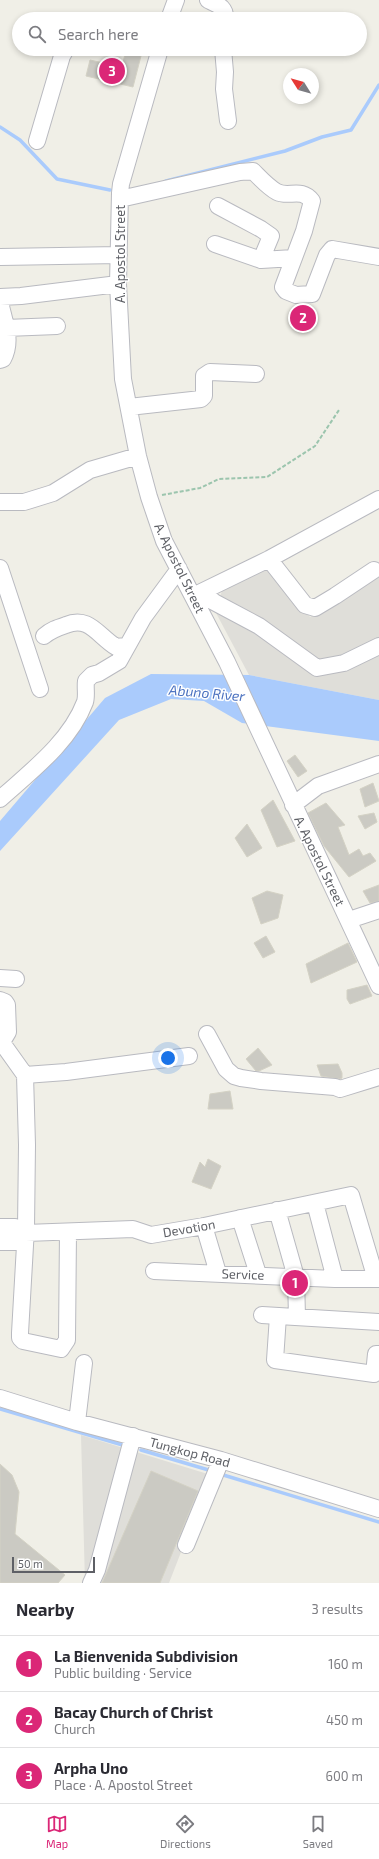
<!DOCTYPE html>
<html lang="en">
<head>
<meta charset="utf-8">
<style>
  :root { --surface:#fff; --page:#f7f7f7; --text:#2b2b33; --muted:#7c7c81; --line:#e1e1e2; --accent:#db2777 }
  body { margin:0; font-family:"Exo 2",sans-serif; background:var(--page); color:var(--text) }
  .compass { position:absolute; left:283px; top:68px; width:36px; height:36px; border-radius:50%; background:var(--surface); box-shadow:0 2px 6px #0003; rotate:307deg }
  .scale { position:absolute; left:12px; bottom:10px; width:83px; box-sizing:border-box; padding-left:4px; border:2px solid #5e6066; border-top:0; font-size:11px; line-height:14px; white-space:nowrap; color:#5e6066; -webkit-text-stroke:3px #fff; paint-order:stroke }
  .you { position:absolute; left:168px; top:1058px; width:14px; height:14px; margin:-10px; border:3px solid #fff; border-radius:50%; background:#1a73e8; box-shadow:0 0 0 6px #1a73e833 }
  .badge { display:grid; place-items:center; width:26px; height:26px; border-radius:50%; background:var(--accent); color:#fff; font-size:13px; font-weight:700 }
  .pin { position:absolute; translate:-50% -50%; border:2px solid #fff; box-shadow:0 1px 4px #0006 }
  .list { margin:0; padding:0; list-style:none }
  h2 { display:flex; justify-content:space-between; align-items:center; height:52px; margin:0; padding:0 16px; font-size:17px }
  h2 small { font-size:13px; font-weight:400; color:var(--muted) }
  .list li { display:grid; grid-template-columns:26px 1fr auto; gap:12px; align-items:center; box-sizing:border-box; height:56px; padding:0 16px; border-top:1px solid var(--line) }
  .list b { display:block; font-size:15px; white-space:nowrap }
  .list p { margin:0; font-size:13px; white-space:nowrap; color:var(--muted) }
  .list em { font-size:13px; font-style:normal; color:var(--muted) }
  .icon { flex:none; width:22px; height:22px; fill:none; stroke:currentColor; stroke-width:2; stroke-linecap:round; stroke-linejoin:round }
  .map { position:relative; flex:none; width:379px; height:1583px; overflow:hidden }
  .search { position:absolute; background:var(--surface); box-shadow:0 2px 6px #0003; left:12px; right:12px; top:12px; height:44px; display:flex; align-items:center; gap:10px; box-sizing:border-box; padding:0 14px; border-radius:22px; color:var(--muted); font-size:15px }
  .sheet { height:220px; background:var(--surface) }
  nav { display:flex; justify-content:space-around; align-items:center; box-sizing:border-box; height:56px; border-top:1px solid var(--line); background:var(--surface); font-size:11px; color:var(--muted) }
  nav a { display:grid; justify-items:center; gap:2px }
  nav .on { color:var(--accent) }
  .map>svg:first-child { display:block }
  .industrial { fill:#dfded9 }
  .water { fill:#aacbfc }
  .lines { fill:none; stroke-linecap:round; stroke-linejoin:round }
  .stream { stroke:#aacbfc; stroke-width:3.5 }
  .building { fill:#cbcac3; stroke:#d4d2c5 }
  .minor-casing { stroke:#b9bac0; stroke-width:18 }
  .path { stroke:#9cc5ae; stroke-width:2; stroke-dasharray:4 2; stroke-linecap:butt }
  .minor { stroke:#fff; stroke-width:16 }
  .labels { text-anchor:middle; stroke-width:3; stroke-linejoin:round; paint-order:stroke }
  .street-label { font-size:13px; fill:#5e6066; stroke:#fff }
  .water-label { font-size:14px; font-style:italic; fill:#4c72c0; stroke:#fff }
</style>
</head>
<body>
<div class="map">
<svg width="379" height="1583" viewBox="0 0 379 1583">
  <rect width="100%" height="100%" fill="#f0efe7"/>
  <path class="industrial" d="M269,566L310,617L379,570V700L249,675L215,611L222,591Z
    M81,1435L211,1475L169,1583H85Z"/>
  <path class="water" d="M151,674L249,675L379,700V741L242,723L204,701L171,699L119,720L0,851V821L105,698Z"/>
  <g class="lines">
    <path class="stream" d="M0,127L20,140L57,179L110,190
      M166,181L285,151L322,137L351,130L379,85
      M0,1409L126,1446
      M141,1450L212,1471
      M220,1474L379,1522"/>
  </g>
  <path class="building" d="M126,49L142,52L133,87L86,76L90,60L122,67Z
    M295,755L307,771L298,777L287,761Z
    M373,783L379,801L365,807L360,789Z
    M273,800L295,841L277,847L261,810Z
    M326,803L345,825L338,827L349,855L359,849L363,856L370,853L376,861L349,877L324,846L308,813Z
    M374,813L377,822L365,829L358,816Z
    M247,824L262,848L247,857L235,838Z
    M379,885V901L370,903L363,891Z
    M267,891L283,895L278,918L261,924L252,898Z
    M266,936L275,952L263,958L254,943Z
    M348,943L357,962L311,983L306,964Z
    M367,985L372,996L350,1004L347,999V990Z
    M258,1048L272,1065L259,1071H256L246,1059Z
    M338,1064L342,1073V1078L340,1079L321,1076L317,1065Z
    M230,1091L233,1109H208L210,1094Z
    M208,1159L221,1166L211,1189L192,1182L200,1162L205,1167Z
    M0,1464L12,1475L19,1492L15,1534L65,1575L58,1583H0Z
    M151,1471L198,1491L160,1583H102Z"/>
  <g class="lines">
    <defs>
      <path id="minor" d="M208,0C218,5 226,7 225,19
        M169,19L176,0
        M160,49L121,184L120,193L118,284L123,379L138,456L149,497L164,541L227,662L379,986
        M223,49L225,72L224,89L228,121
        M37,141L62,56L66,49
        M120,199L240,172L253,171C260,178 268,187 277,192C289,198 301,187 312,201L304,231L283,287L286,291L296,295L312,294L327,255L332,249L379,257
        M218,206L261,229L271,236L261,260
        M215,244L261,260L294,258
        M0,257L119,255
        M0,297L21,296L118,284
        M0,302C4,321 13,341 3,359L0,360
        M6,328L57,326
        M129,407L201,399L204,396V376L210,372L256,374
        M0,502H24L53,493L90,470L138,456
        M269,559L305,605L315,608L335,596L374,570
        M0,568L40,689
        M202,592L214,602L259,626L317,668L344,663L379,646
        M193,596L269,559L379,499
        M44,636C51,630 57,628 66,625C89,615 98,636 116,647L126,646
        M0,799C30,772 70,742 85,702C87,696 85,688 86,681L92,675L99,673L119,661L143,618L179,569
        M293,805L318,786L379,764
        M349,920L379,910
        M0,978L16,979
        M0,1000L5,1002L7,1005L8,1032L2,1042
        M207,1034L226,1069L234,1076L241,1078L261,1081L335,1087L340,1089L379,1077
        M0,1040L25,1075L27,1145L26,1228L20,1333V1338L23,1341L61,1349L67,1340L68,1232
        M25,1075L66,1072L189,1056
        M315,1203L335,1279
        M277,1210L296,1277L297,1317
        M240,1218L258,1274
        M204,1226L218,1273
        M0,1227H15L26,1233L15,1242H0
        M26,1233L133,1229L151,1235L204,1226L351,1195L376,1279
        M154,1271L335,1279H379
        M262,1315L379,1322
        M278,1316L275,1360L374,1374L376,1354H379
        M0,1398L77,1422L221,1460L379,1509
        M77,1422L84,1363
        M186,1545L221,1460
        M91,1583L97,1570L133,1436"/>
    </defs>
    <use href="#minor" class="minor-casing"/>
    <path class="path" d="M162,495L200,488L219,479L267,477L315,446L339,410"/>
    <use href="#minor" class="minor"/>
  </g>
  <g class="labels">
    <g class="street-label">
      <text transform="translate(120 254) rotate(-90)" y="5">A. Apostol Street</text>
      <text transform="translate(180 568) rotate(64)" y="5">A. Apostol Street</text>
      <text transform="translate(320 861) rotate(64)" y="5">A. Apostol Street</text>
      <text transform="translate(189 1228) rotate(-10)" y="5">Devotion</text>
      <text transform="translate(243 1274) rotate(2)" y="5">Service</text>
      <text transform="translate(190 1452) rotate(15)" y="5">Tungkop Road</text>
    </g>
    <g class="water-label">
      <text transform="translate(207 693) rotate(5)" y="5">Abuno River</text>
    </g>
  </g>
</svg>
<svg class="compass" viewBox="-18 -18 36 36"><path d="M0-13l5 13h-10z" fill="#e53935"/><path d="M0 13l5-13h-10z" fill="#7c7c81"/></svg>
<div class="scale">50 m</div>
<div class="you"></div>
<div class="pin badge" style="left:295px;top:1283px">1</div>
<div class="pin badge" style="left:303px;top:318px">2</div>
<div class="pin badge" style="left:112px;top:71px">3</div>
<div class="search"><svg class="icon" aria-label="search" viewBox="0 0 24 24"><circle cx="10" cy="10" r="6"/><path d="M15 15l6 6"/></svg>Search here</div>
</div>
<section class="sheet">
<h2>Nearby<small>3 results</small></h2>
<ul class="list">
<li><span class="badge">1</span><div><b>La Bienvenida Subdivision</b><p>Public building · Service</p></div><em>160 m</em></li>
<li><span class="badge">2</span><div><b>Bacay Church of Christ</b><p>Church</p></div><em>450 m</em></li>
<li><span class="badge">3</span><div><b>Arpha Uno</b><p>Place · A. Apostol Street</p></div><em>600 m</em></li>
</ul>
</section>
<nav>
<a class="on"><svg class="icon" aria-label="map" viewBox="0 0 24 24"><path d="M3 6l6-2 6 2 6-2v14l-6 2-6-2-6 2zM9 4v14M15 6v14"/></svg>Map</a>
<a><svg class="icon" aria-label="directions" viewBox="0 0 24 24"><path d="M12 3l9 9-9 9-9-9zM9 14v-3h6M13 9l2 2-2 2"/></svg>Directions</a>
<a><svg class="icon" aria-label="saved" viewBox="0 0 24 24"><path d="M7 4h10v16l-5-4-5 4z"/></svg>Saved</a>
</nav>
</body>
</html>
